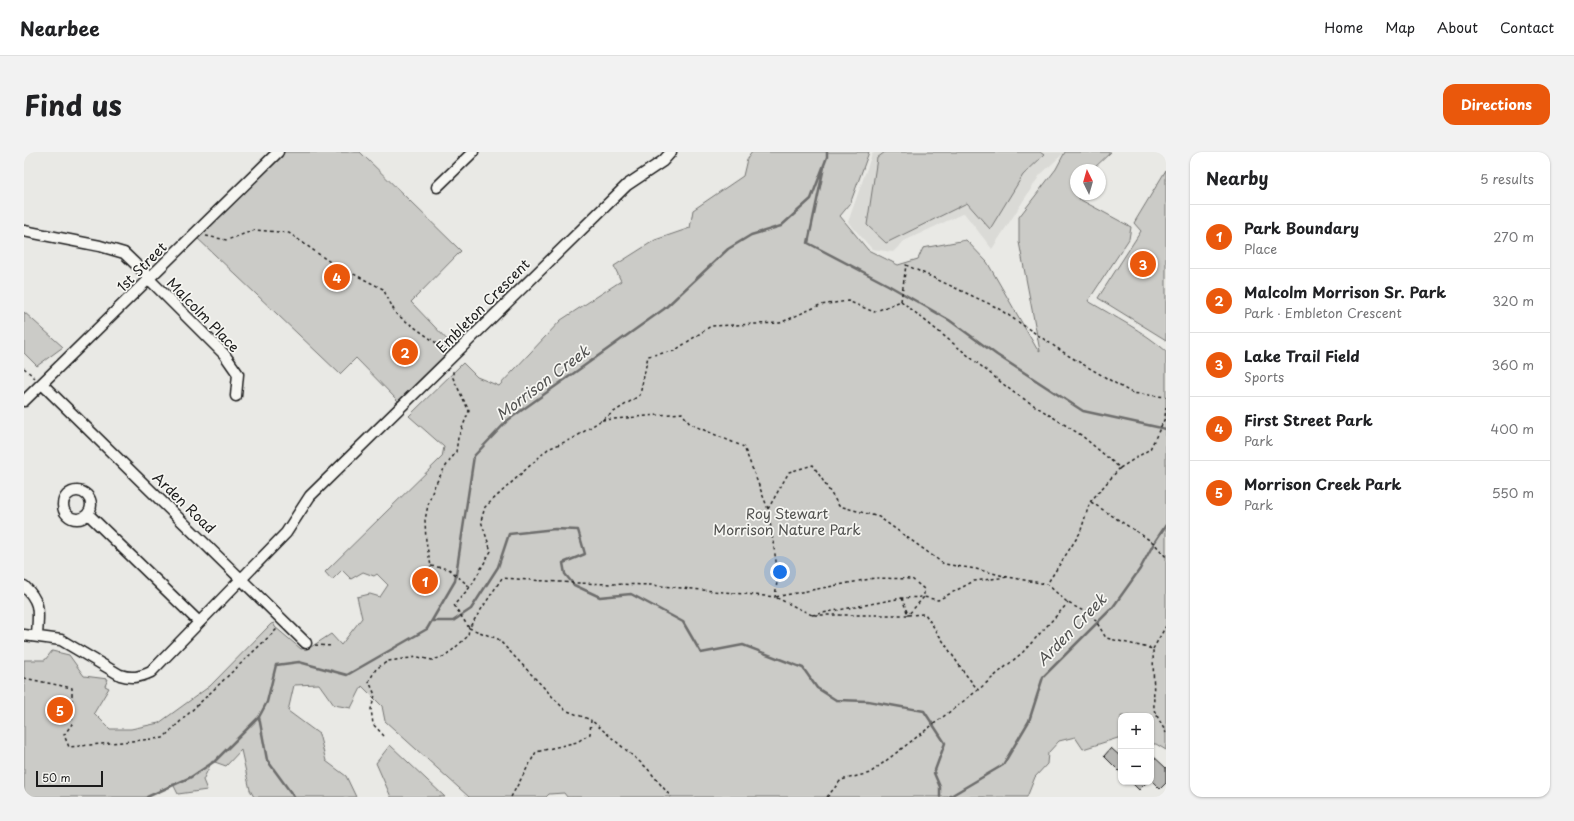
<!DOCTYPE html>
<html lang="en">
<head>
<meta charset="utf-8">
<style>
  :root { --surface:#fff; --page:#f2f2f2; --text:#202124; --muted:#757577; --line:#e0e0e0; --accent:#ea580c }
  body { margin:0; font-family:"Playpen Sans",sans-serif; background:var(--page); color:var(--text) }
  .controls { position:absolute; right:12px; bottom:12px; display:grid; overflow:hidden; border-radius:8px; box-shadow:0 1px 3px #0004 }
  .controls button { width:36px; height:36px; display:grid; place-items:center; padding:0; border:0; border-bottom:1px solid var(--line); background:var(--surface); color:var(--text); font:20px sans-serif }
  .compass { position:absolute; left:1046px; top:12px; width:36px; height:36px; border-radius:50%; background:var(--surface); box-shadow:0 1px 3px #0004; rotate:355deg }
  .scale { position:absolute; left:12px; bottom:10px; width:67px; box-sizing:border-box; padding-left:4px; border:2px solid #1c1c1c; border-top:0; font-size:11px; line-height:14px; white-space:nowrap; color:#1c1c1c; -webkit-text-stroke:3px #f6f6f2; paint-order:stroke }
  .you { position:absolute; left:756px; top:420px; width:14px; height:14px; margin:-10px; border:3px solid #fff; border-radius:50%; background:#1a73e8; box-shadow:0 0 0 6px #1a73e833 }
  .badge { display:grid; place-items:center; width:26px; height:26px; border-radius:50%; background:var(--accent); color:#fff; font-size:13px; font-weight:700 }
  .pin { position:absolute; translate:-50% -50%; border:2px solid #fff; box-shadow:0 1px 4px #0006 }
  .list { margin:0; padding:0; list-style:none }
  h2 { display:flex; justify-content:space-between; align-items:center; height:52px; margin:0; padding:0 16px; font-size:17px }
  h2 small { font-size:13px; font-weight:400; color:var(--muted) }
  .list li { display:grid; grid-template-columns:26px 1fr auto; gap:12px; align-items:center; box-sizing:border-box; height:64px; padding:0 16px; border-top:1px solid var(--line) }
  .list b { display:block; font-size:15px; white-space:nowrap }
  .list p { margin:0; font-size:13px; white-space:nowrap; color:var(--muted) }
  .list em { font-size:13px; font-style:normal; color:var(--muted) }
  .map { position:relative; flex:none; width:1142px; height:645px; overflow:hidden; border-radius:12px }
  header { display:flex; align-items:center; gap:24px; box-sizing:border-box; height:56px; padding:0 20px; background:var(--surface); border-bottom:1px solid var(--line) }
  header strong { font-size:19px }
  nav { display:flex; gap:22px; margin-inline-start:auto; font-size:14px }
  .intro { display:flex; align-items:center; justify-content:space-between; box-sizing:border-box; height:96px; padding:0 24px }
  h1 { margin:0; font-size:28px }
  .button { padding:10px 18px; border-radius:12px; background:var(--accent); color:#fff; font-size:14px; font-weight:700 }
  main { display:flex; gap:24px; padding:0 24px }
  aside { flex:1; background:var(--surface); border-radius:12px; box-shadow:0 1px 3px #0004 }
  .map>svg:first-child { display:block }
  .built { fill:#dadad6 }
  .green { fill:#cbcbc7; stroke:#747472 }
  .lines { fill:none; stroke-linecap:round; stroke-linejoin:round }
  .stream { stroke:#6d6d6c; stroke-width:2.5 }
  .building { fill:#b6b6b3; stroke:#1c1c1c }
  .minor-casing { stroke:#1c1c1c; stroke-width:13 }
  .path { stroke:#1c1c1c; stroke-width:1.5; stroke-dasharray:3 3; stroke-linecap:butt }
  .minor { stroke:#f6f6f2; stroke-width:10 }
  .labels { text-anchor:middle; stroke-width:3.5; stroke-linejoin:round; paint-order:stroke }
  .street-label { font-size:14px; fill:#1c1c1c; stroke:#f6f6f2 }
  .park-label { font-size:14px; fill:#51514f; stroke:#f6f6f2 }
  .water-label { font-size:15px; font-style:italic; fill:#525251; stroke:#f6f6f2 }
</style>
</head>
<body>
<header>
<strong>Nearbee</strong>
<nav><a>Home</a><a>Map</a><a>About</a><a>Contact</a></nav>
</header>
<div class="intro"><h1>Find us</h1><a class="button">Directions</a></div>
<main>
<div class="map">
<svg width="1142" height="645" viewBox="0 0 1142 645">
  <rect width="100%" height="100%" fill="#e9e9e5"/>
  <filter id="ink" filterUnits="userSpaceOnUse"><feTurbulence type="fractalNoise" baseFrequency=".025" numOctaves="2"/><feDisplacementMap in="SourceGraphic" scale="8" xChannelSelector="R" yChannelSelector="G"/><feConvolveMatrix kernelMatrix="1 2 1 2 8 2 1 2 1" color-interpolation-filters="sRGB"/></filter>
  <g filter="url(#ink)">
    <path class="built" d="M851,0H1041L1016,23L968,97L940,61L880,89L869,100L848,97L824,70L848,2Z"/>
    <path class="green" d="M254,0H336L437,99L387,150L430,195L375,250L332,206L316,222L170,83Z
      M728,0H845L826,52L816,64L844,98L874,113L894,107L899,96L942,88L963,110L1013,197L1016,199L995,90V65L1032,17L1041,0H1087L1068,18H1052V42H1056L1055,47L1107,75L1105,87L1064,149C1091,165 1119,179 1142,199V598L1132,592H1127V564H1097V585L1059,597L1051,585L1035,589L1024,601L1023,612L1011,625L1003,645H543L540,641L525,642L522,645H445L361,569L358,554L338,534L327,556L310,553L295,532L270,533L264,559L295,582L302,609L322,624L332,645H230L226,638L217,598L202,614L188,609L179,628L183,638L154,642L149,632L123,645H0V508H21L28,499L45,503L60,524L84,527L81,534L85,536L70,561L86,577H107L135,571L186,534L247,472L250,471L251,475L277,497L287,495L307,482L317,493L338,466L333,445L346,442L356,445L364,433L353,422L350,424L339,420L327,427L318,418L308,428L301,420L418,305L420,295L385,264L439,211L453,225L475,234L537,168L597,129L590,114L631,88L666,76L669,58L719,24L723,7Z
      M861,0H1016L1020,3L999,23L966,77L943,51L862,91L843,73L853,6Z
      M1142,18V188L1074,146L1117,79L1110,71Z
      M0,160L39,195L13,214L0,201Z
      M366,593L421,645H367L352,611Z"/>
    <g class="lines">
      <path class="stream" d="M800,15L784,91L864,133L925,168L973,203L1059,259L1142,277
        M408,469H429L447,457L474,415L485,382L531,377L554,378L561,402L539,411L541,422L550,433L576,445L607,442L659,470L677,501L719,493L779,516L793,536L812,548L844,549L900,559L921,591L910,621L916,635V645
        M235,565L243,608L270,645
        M123,645L167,625L191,609L235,565L243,550L252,513L275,510L323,523L403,477L431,429L450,304L484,268L640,157L704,97L727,83L757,74L787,47L803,5V0
        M925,645L979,613L1005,569L1019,525L1089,455L1116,417L1130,391L1142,373"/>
    </g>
    <path class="building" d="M1087,596L1097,605V621L1080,604Z
      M1127,602L1142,616V631L1136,637L1127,628Z
      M1107,630H1123L1115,638Z"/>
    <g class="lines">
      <defs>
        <path id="minor" d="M413,35L449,0
          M0,79L76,94L100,101L126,126
          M125,127L200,202L214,222L212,244
          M18,232L282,491
          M0,249L254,0
          M39 353a14 14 0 1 1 28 0a14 14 0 1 1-28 0Z
          M64,362L175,470
          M0,434C18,451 14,461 13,484
          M0,483L37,488L96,523C108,527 116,525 127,520L262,381L286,344L603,33L639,9L647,0"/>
      </defs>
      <use href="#minor" class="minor-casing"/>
      <path class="path" d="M182,84L203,88L231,78L265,81L306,110L359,137L372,162L422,198
        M877,149L989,240L1057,283L1096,316L1066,350L1056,381L1023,432L1044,451L1069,464L1082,486L1129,497L1130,558L1142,581
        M877,149L882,113L972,155L1045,204L1108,241L1142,245
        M0,216L11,226
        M578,268L658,261L666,272L720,295L744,357L754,422L751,445L627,433L551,431L478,426L445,476L430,453L447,434L467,399L457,369L461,355L524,297L550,286L616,243L624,204L650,199L687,174L756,171L796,153L824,149L850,160L877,149
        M1096,316L1126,297L1141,266L1142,253
        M1067,350L1130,391L1142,405
        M744,357L765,320L789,313L815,354L855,365L920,412L952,417L984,425L1022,432
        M407,414L425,417
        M425,417L446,435
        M401,429L407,414L402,390L401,368L404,353L410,335L420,317L432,300L434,286L445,259L429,226V218
        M878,446L884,463L901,462L939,519L954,538
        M788,463L878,446L900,445L884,463H788L751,445L851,426L888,427L900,437V445L914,448L950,429L984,425
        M445,476L474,487L541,558L567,568
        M291,493L309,494
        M1129,497L1142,474
        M0,526L48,536V572L40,583L45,595L139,586L253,477
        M360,584L349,572L347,557L351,543L345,529L352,517L364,509L394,505L408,508L422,504L444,484L445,476
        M487,645L512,600L553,590L566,582L567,568L623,616L647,645
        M803,645L817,628L846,621L954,538L999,500L1044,451"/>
      <use href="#minor" class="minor"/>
    </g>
  </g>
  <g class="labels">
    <g class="street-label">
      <text transform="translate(118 115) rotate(-45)" y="5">1st Street</text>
      <text transform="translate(459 154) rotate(-45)" y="5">Embleton Crescent</text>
      <text transform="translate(179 163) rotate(46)" y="5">Malcolm Place</text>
      <text transform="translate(160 351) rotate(44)" y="5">Arden Road</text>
    </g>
    <g class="park-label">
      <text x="763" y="367">Roy Stewart<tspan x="763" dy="16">Morrison Nature Park</tspan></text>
    </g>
    <g class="water-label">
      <text transform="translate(519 231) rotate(-37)" y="5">Morrison Creek</text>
      <text transform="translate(1048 478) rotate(-46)" y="5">Arden Creek</text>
    </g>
  </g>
</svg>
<div class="controls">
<button>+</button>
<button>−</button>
</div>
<svg class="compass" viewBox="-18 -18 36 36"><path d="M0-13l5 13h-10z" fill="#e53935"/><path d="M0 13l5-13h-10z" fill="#757577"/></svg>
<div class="scale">50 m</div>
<div class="you"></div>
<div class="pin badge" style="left:401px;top:429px">1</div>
<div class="pin badge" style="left:381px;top:200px">2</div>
<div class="pin badge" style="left:1119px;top:112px">3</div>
<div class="pin badge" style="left:313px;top:125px">4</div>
<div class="pin badge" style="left:36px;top:558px">5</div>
</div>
<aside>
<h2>Nearby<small>5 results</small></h2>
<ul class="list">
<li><span class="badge">1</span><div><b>Park Boundary</b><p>Place</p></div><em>270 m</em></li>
<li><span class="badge">2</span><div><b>Malcolm Morrison Sr. Park</b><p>Park · Embleton Crescent</p></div><em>320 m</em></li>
<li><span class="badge">3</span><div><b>Lake Trail Field</b><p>Sports</p></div><em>360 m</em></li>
<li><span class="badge">4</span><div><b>First Street Park</b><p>Park</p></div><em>400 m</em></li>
<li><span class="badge">5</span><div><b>Morrison Creek Park</b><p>Park</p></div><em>550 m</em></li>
</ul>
</aside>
</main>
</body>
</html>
